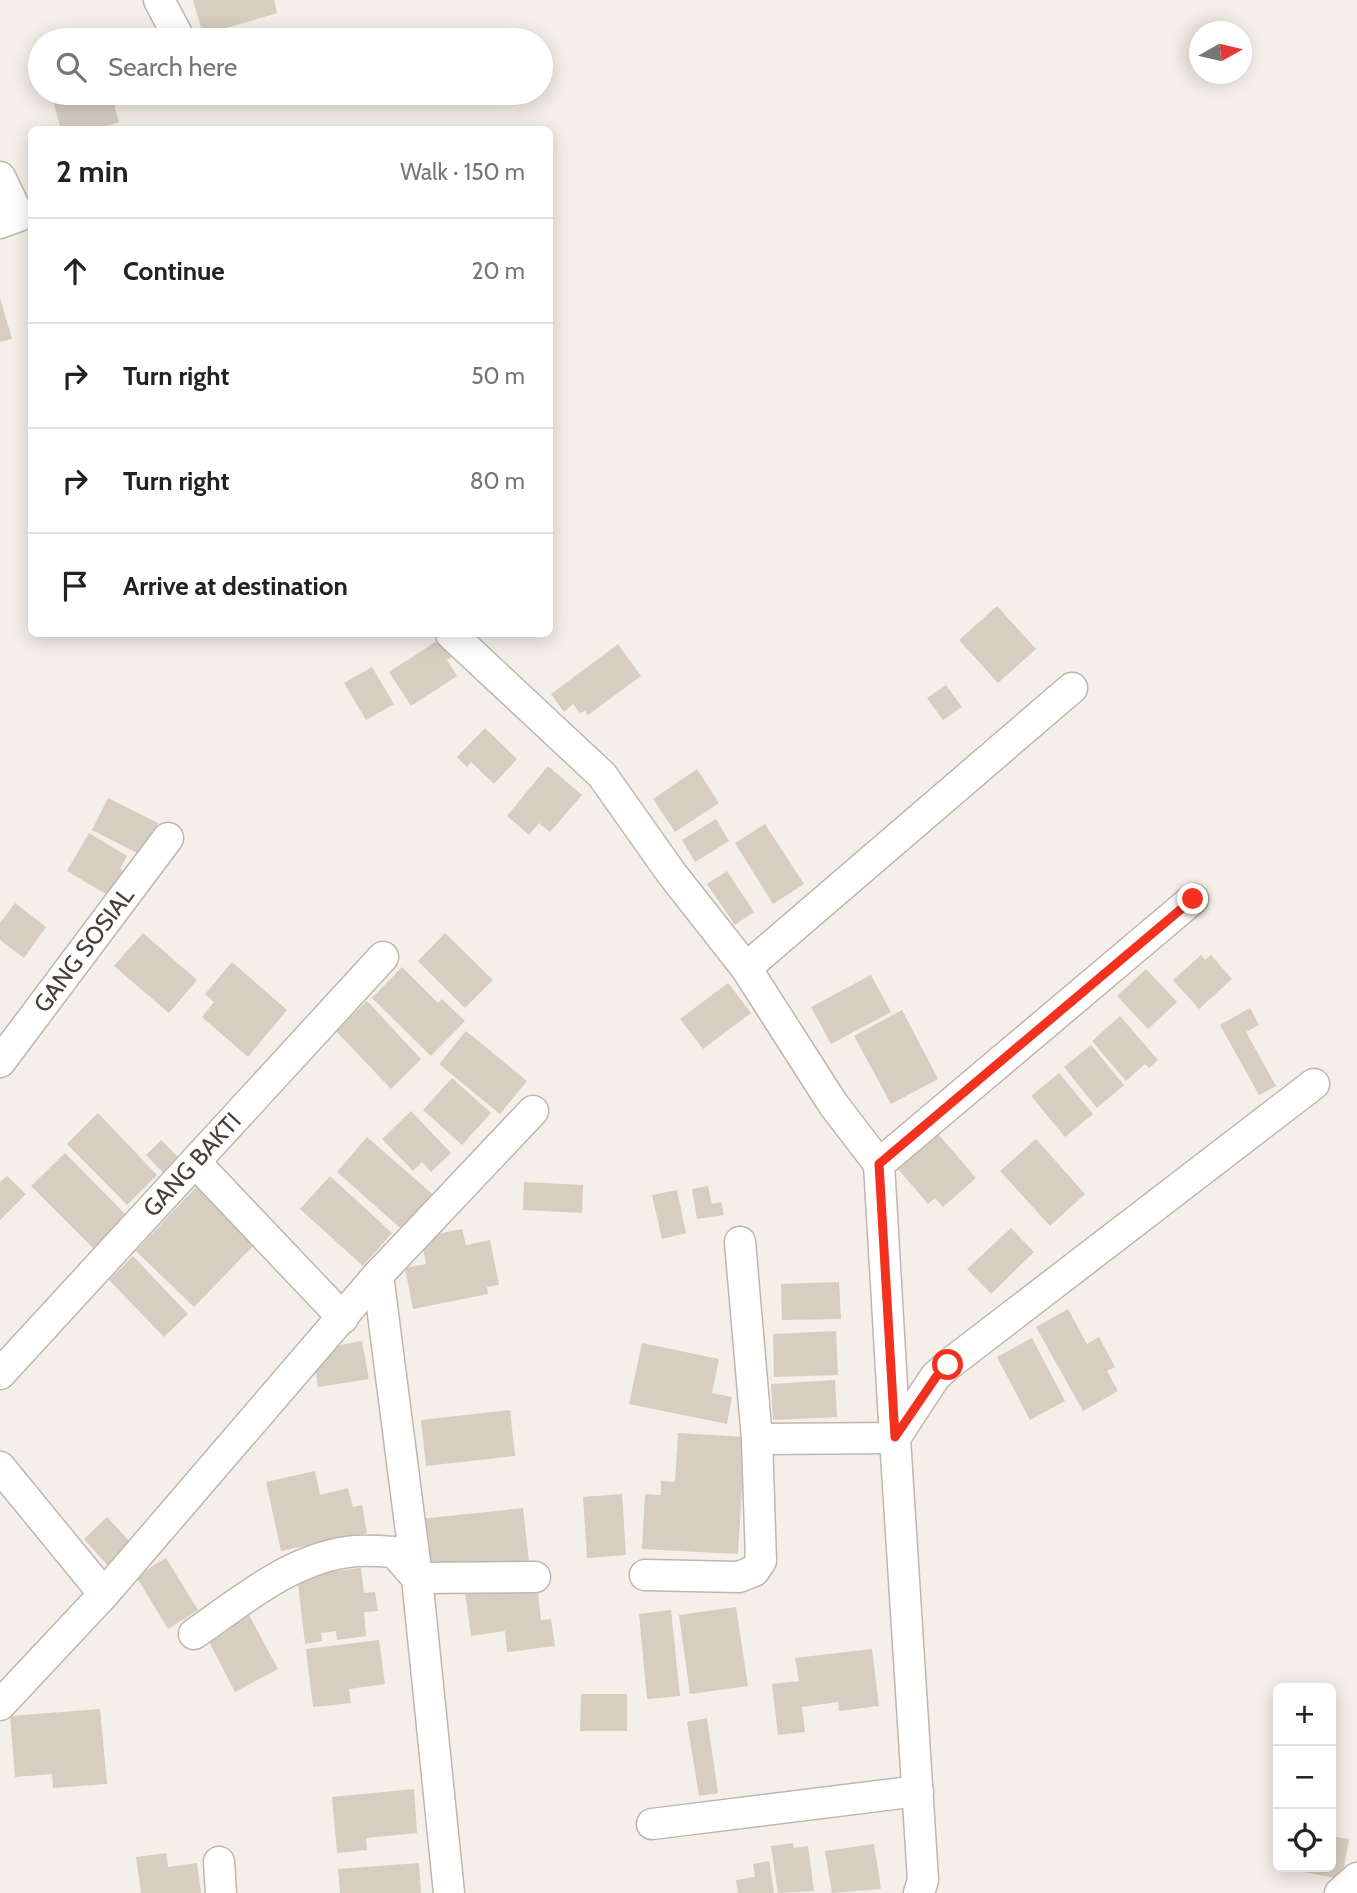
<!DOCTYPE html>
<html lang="en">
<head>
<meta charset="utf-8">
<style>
  :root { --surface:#fff; --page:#f6f6f6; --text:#222; --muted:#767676; --line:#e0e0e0 }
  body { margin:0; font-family:Cabin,sans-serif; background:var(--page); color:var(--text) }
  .controls { position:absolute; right:21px; bottom:21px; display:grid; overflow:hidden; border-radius:10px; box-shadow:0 4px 18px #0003 }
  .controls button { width:63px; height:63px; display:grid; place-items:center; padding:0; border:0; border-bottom:2px solid var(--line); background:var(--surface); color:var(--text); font:35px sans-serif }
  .compass { position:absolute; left:1189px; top:21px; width:63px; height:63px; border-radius:50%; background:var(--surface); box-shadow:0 4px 18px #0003; rotate:82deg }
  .stop { position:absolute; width:21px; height:21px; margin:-16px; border:5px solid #f4311f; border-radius:50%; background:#fff }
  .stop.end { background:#f4311f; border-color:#fff; box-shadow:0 2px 7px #0008 }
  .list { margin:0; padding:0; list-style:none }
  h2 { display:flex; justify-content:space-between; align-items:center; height:91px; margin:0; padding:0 28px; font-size:30px }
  h2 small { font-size:23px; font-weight:400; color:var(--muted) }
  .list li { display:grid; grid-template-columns:46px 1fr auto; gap:21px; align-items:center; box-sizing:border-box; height:105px; padding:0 28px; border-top:2px solid var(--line) }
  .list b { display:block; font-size:26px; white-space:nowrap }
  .list em { font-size:23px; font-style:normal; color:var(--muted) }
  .icon { flex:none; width:38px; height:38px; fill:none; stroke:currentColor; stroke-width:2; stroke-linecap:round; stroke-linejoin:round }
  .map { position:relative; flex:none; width:1357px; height:1893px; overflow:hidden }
  .search { position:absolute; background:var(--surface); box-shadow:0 4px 18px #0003; left:28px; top:28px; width:525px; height:77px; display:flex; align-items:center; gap:18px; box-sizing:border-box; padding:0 24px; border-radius:38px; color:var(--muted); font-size:26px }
  .panel { position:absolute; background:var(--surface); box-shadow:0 4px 18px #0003; left:28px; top:126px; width:525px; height:511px; border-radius:10px }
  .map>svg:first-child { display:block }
  .building { fill:#d8cdc1 }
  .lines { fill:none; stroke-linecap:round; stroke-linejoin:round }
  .minor-casing { stroke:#bfb7ab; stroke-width:33 }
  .minor { stroke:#fff; stroke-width:30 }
  .route { stroke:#f4311f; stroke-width:9 }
  .labels { text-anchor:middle; stroke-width:7; stroke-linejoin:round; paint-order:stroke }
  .street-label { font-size:24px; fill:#474037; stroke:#fff }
</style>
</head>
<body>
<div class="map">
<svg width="1357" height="1893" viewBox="0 0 1357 1893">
  <rect width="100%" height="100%" fill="#f4efe8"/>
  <path class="building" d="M193,0H274L277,13L203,35Z
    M51,93H111L119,122L93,130H61Z
    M0,298L12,339L0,342Z
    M997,606L1036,649L998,683L959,640Z
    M446,635L458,652L447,660L457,676L411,706L389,672Z
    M618,644L641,676L588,715L585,711L580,713L573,704L564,712L551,694Z
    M372,667L394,704L366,720L344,683Z
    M946,685L962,707L943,720L927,698Z
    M485,728L517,759L494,784L471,762L467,767L457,757Z
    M548,766L582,795L550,832L539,823L529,835L507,816Z
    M697,769L719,803L675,832L653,799Z
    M108,798L158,823L141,855L92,830Z
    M716,819L729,841L695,862L682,840Z
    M765,824L804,884L773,904L735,843Z
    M89,833L127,856L120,869L127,873L113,898L67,871Z
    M727,871L754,912L735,925L707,884Z
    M15,903L46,927L24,958L0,940V923Z
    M143,933L197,980L169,1013L114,966Z
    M445,933L493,980L465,1008L418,961Z
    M1201,955L1205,960L1211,955L1232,979L1199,1009L1173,980Z
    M232,962L287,1010L248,1057L202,1017L214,1002L205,994Z
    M402,967L438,1003L442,999L465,1021L431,1056L372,998Z
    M1146,969L1177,1002L1148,1029L1117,996Z
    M871,975L891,1012L831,1044L811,1007Z
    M728,983L751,1013L703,1049L680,1019Z
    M367,1001L421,1059L391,1089L336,1031Z
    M1250,1008L1259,1025L1246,1032L1276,1086L1259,1095L1220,1025Z
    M902,1010L938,1079L891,1104L854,1036Z
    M1120,1016L1158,1060L1149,1068L1145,1064L1126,1081L1092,1041Z
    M466,1031L527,1081L500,1114L439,1064Z
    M1091,1045L1124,1085L1097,1108L1064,1067Z
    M1059,1073L1093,1114L1065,1137L1031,1096Z
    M452,1078L491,1113L462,1145L423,1110Z
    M411,1111L451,1153L431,1172L422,1162L413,1171L382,1139Z
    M98,1113L157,1175L127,1205L67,1144Z
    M933,1128L976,1178L943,1207L935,1198L928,1204L898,1169L908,1160L903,1154Z
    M367,1137L437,1198L407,1234L337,1172Z
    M1036,1139L1085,1194L1050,1226L1000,1171Z
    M161,1140L183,1162L168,1178L146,1155Z
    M65,1153L128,1217L95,1250L31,1186Z
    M7,1176L26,1194L0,1220V1182Z
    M330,1176L392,1233L363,1266L300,1209Z
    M524,1182L583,1185L582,1213L523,1210Z
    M708,1186L712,1204L721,1202L724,1215L697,1219L692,1189Z
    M196,1187L255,1244L194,1307L136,1251Z
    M677,1190L686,1233L662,1239L652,1195Z
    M1011,1228L1034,1252L991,1294L967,1269Z
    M462,1229L466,1245L490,1240L499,1285L487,1287L488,1294L413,1309L405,1268L426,1264L421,1237Z
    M133,1256L188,1314L164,1337L109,1280Z
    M839,1282L841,1319L782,1320L781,1284Z
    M1068,1309L1087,1344L1099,1337L1115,1367L1107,1371L1118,1391L1083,1411L1036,1327Z
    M836,1331L838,1375L774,1377L773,1334Z
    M1032,1338L1065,1401L1030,1420L997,1357Z
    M362,1341L369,1379L318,1387L314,1360L331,1347Z
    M642,1343L719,1359L712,1393L732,1397L727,1424L629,1404Z
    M835,1380L837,1417L773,1420L771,1384Z
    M510,1410L515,1456L426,1466L421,1420Z
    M678,1433L745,1437L738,1554L642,1549L645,1494L661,1495V1481L675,1482Z
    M315,1471L320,1495L348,1488L353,1507L362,1505L367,1533L281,1551L266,1482Z
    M622,1494L626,1555L587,1558L583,1497Z
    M523,1508L529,1562L426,1572L420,1519Z
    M107,1517L133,1545L109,1567L84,1539Z
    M166,1558L198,1610L168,1629L136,1576Z
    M361,1568L364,1593L375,1592L378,1611L364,1612L366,1636L337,1640L336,1631L321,1633L322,1641L305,1644L297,1575Z
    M537,1584L541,1620L551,1619L555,1646L507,1652L505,1631L471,1636L465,1593Z
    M736,1607L748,1686L690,1694L679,1615Z
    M671,1610L680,1696L647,1699L639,1614Z
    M248,1613L278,1669L235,1692L206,1636Z
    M379,1640L385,1684L349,1689L351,1703L313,1707L306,1649Z
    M872,1649L879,1706L839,1711L838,1702L802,1707L805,1732L778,1735L772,1684L799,1681L795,1658Z
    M581,1694H627V1731H580Z
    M100,1709L107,1784L53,1788L52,1774L15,1777L10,1716Z
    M707,1718L718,1793L699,1796L687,1722Z
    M414,1789L417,1833L366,1838L367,1850L337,1853L332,1797Z
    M1331,1836L1349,1839L1342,1879L1303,1872L1304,1867H1331Z
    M793,1843L794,1848L808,1846L814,1891L778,1893L771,1846Z
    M874,1844L881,1889L832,1893L825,1851Z
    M166,1853L168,1867L197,1863L201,1893H141L136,1857Z
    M769,1861L774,1893H738L736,1880L755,1877L753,1864Z
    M419,1863L421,1893H340L338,1869Z"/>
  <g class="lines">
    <defs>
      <g id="minor">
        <path d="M159,0L180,40"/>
        <path d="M0,177L19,216L0,223"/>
        <path d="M451,634L602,775L672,874L746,968L833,1104L879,1164L1193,899"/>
        <path d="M746,968L1072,688"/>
        <path id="s1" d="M0,1062L168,838"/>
        <path d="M195,1162L343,1318"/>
        <path d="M378,1275L417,1578L449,1893"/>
        <path id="s2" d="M0,1374L383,957"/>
        <path d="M757,1439L895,1438L879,1164"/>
        <path d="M0,1467L104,1594"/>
        <path d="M645,1575L739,1577L754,1571L761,1561L757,1439L740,1242"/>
        <path d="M194,1634C243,1600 294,1556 356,1551C369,1550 382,1551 394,1552L417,1578L535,1577"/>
        <path d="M0,1705L104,1594L378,1275L533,1111"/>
        <path d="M652,1824L918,1791"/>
        <path d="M219,1862L221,1893"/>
        <path d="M919,1893L923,1880L895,1438L935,1377L948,1365L1314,1084"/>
        <path d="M1340,1893L1357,1878"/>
      </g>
    </defs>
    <use href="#minor" class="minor-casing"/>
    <use href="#minor" class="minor"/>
  </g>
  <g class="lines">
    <path class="route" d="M948,1365L936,1377L895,1437L879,1164L1193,899"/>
  </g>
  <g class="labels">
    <g class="street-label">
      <text dy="8" stroke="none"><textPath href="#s1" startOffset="140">GANG SOSIAL</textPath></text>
      <text dy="8" stroke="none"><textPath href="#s2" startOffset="284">GANG BAKTI</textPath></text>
    </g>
  </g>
</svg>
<div class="controls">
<button>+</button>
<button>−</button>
<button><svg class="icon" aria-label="locate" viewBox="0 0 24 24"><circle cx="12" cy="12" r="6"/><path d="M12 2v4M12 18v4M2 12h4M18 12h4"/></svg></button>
</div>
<svg class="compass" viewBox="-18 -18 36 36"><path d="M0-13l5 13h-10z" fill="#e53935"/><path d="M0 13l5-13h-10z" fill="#767676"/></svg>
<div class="stop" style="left:948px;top:1365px"></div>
<div class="stop end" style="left:1193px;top:899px"></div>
<div class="search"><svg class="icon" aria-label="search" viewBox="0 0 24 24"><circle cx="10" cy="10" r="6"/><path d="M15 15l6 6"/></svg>Search here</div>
<section class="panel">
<h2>2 min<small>Walk · 150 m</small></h2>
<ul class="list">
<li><svg class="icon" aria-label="ahead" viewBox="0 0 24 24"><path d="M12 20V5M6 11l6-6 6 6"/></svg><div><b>Continue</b></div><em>20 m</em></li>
<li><svg class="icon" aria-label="right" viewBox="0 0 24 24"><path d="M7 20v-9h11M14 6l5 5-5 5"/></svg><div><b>Turn right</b></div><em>50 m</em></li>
<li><svg class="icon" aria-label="right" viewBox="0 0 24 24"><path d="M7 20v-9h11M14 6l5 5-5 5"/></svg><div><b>Turn right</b></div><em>80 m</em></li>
<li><svg class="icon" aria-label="arrive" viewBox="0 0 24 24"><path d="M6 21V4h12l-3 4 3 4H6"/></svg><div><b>Arrive at destination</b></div></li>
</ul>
</section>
</div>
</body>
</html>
